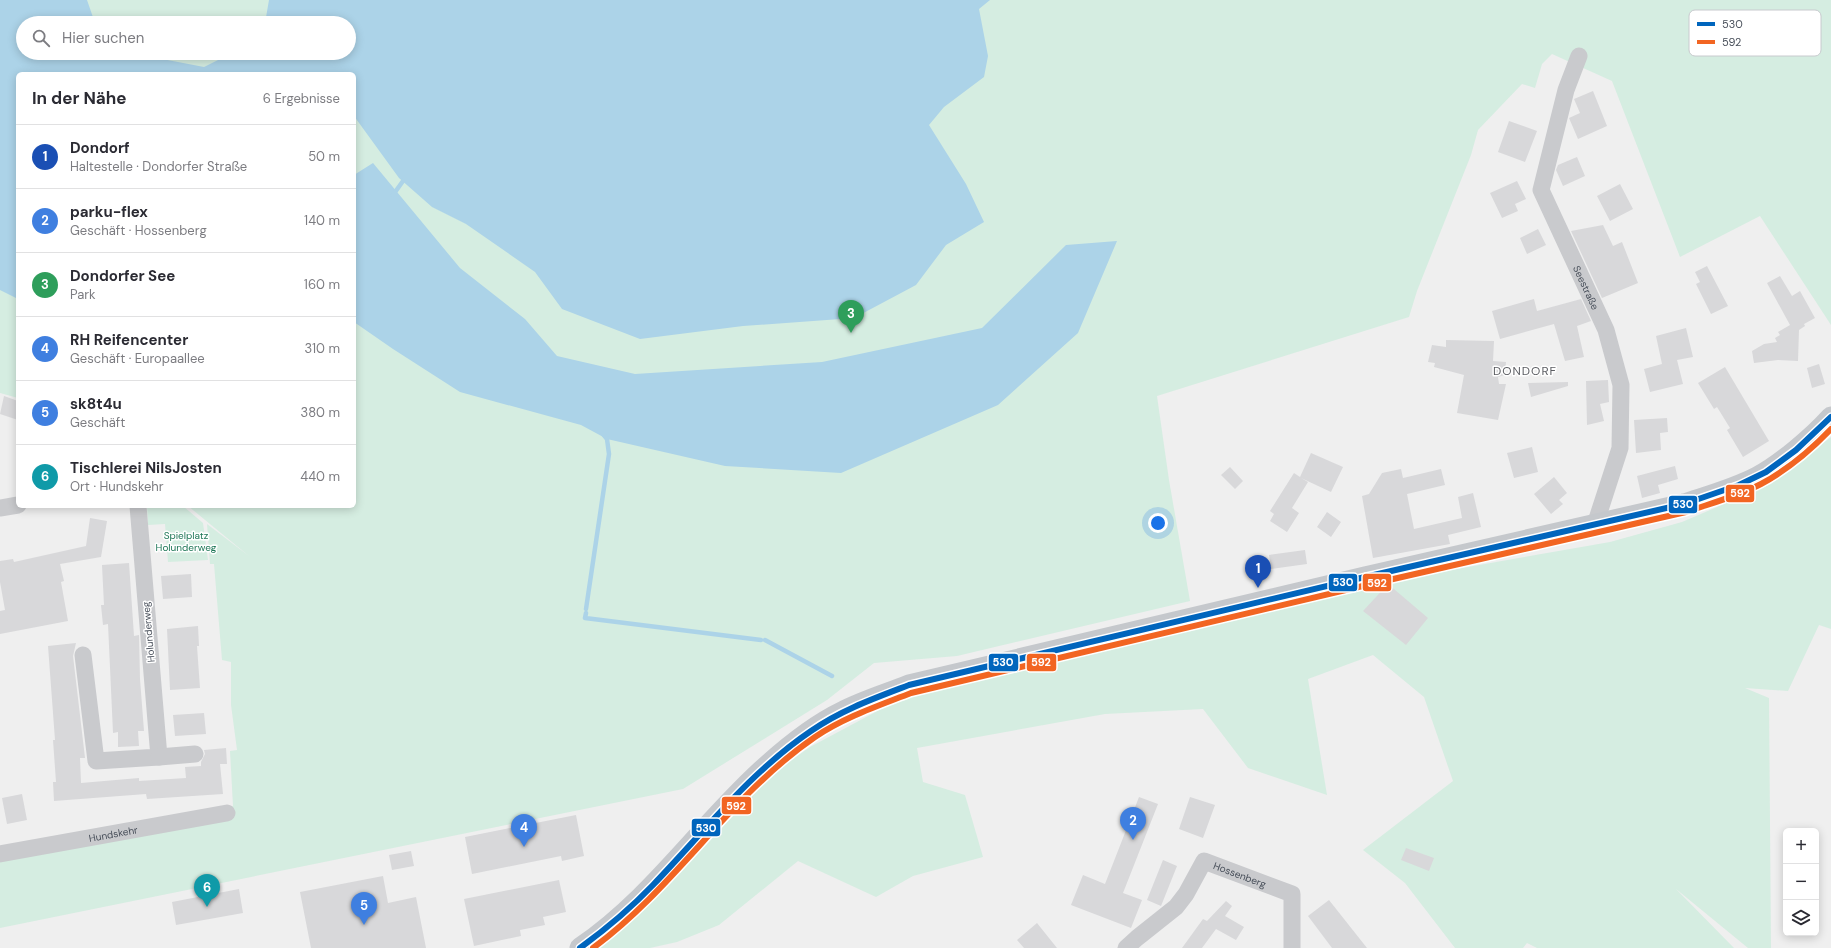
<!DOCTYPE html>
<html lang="de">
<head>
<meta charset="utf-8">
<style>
  :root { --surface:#fff; --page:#f2f2f3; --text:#2b2b33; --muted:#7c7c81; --line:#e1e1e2; --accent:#82878e }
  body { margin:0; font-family:"DM Sans",sans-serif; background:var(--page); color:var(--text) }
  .controls { position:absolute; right:12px; bottom:12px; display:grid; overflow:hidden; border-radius:6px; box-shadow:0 2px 10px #0003 }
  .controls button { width:36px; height:36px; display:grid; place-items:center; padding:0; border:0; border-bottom:1px solid var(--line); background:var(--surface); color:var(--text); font:20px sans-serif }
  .you { position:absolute; left:1158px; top:523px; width:14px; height:14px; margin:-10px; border:3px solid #fff; border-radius:50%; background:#1a73e8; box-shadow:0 0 0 6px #1a73e833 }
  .badge { display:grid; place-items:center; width:26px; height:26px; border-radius:50%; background:var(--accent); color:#fff; font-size:13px; font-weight:700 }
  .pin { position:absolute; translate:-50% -33px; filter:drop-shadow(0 1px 2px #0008) }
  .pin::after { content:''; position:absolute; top:21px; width:14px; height:12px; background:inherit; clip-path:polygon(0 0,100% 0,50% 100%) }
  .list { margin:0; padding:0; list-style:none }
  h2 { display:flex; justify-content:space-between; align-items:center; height:52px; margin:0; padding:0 16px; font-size:17px }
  h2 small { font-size:13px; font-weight:400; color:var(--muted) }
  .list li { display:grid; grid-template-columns:26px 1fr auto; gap:12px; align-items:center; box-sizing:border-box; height:64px; padding:0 16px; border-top:1px solid var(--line) }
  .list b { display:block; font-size:15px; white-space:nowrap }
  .list p { margin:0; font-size:13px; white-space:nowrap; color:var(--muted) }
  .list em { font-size:13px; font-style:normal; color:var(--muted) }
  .icon { flex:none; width:22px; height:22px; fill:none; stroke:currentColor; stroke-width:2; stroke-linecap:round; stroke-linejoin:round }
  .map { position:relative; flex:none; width:1831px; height:948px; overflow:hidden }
  .search { position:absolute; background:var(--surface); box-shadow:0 2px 10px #0003; left:16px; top:16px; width:340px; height:44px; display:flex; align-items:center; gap:10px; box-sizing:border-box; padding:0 14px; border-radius:22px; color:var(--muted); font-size:15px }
  .panel { position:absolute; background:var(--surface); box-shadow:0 2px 10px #0003; left:16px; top:72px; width:340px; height:436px; border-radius:6px }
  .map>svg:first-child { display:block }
  .green { fill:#d5ede1; fill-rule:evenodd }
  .water { fill:#acd3e8 }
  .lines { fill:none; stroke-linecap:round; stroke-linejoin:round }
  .stream { stroke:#acd3e8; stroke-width:4.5 }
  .building { fill:#d8d8da }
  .minor { stroke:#c9cacd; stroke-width:17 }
  .major { stroke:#c5c8cc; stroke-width:21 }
  .bus-1-casing { stroke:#fff; stroke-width:9 }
  .bus-2-casing { stroke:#fff; stroke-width:9 }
  .bus-1 { stroke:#0065bd; stroke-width:6 }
  .bus-2 { stroke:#f26522; stroke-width:6 }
  .labels { text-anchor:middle; stroke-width:3; stroke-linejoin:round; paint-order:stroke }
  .street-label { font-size:10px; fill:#484f5a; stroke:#fff }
  .park-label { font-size:10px; fill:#1d7656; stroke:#fff }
  .quarter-label { font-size:12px; letter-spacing:1px; fill:#5b5d62; stroke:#fff }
  .key { fill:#fff; stroke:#c8cace; stroke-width:1 }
  .key-label { font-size:11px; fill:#484f5a }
  .line-badge { stroke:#fff; stroke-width:1.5 }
  .badge-label { font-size:11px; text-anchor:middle; font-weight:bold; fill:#fff }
</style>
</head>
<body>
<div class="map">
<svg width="1831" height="948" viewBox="0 0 1831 948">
  <rect width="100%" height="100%" fill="#efefef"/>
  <path class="green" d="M0,0H1831V325L1760,216L1680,257L1612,81L1552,54L1542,64L1535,88L1522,84L1478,130L1471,155L1417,291L1409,317L1157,396L1169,480L1190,601L957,656L874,663L827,700L683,789L0,928V860L233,806L230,751L237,750L231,705V662L222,660L214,564H210L207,524L249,556L188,506H354V74H18V398L0,393ZM23,23H349V53H23Z
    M1831,437V629L1819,625L1788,691L1745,688L1769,698L1771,948H1748L1676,889L1734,948H1537L1527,943L1523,948H1455L1405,883L1363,850L1453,781L1424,697L1373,655L1308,679L1327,795L1248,768L1203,709L1105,714L917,748L923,782L965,795L983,857L913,876L876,897L798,861L719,925L677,942L650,948H598L622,930L701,848L756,785L810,747L898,700L973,678L1194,624L1445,571L1610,542L1682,522L1771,484Z
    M147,506H183L203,523L208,560L168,562L165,524L148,525Z"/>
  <path class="water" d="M0,0H87L95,23H23V53H131L204,67L232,53H349V23H265L269,0H990L979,9L988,56L984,77L944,107L929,125L966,184L984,222L946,245L916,285L854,318L743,326L640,339L562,309L535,272L466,224L432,207L399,178L354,116V74H18V299L0,290Z
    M373,163L460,268L525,319L557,356L635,374L822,362L982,328L1066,245L1117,241L1078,333L998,405L841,473L725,466L607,439L581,425L460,392L393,349L354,322V175Z"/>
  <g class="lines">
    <path class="stream" d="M393,195L403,181
      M586,609L609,454L607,439L603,434
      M586,613L585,618L761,640
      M765,640L832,676"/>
  </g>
  <path class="building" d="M1593,91L1607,126L1578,139L1569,118L1580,113L1574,99Z
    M1509,121L1537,131L1525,162L1498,152Z
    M1577,157L1585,176L1563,186L1556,170L1558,165Z
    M1517,181L1526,199L1515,204L1518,211L1502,218L1490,193Z
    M1620,184L1633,209L1610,221L1597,196Z
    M1603,225L1613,246L1622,242L1638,283L1602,298L1571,231Z
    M1538,229L1546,245L1527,254L1520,238Z
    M1707,266L1728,306L1711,314L1696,284L1700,282L1695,272Z
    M1780,276L1792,296L1800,291L1815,318L1804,324L1805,326L1799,330L1798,361L1778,360L1754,363L1752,351L1764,344L1777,342L1775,338L1780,335L1778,332L1790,325L1767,283Z
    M1534,299L1537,311L1581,299L1591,321L1577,326L1584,357L1565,361L1554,324L1500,339L1492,311Z
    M1686,328L1693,357L1677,360L1683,384L1650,392L1644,369L1662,364L1656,336Z
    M1446,340L1494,341L1493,361L1506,362L1505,375L1498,377L1499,384H1506L1498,420L1457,413L1464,375L1434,367L1435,363L1428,362L1432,345L1446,347Z
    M1819,364L1825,384L1812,388L1807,368Z
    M1725,367L1769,441L1743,457L1727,430L1730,428L1717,407L1714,409L1698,383Z
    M1608,380L1609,402L1600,404L1604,421L1587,425L1586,381Z
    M1568,382V386L1531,397L1528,383Z
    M4,396L18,401V420L0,414Z
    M1667,418L1668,432L1660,433L1661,450L1636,453L1634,420Z
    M1532,447L1538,472L1514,478L1507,453Z
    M1311,453L1343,467L1331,492L1301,478L1308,482L1292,508L1299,513L1287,532L1270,521L1274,514L1270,511L1294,473L1300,477Z
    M1675,466L1678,479L1658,485L1660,493L1642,498L1637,476Z
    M1230,467L1243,481L1235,489L1221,475Z
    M1401,469L1403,478L1441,469L1445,485L1407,494L1414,529L1462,518L1458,497L1473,493L1481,527L1448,535L1450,544L1373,558L1362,496L1369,494L1382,473Z
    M1554,477L1567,493L1559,500L1563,504L1551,514L1534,494Z
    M1327,512L1341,522L1331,537L1317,527Z
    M90,518L107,521L101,557L60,564L64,581L61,582L68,621L0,634V611L5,610L0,582V561L13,559L14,562L86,546Z
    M1305,550L1307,564L1271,569L1269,555Z
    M129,563L134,636L139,635L140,679L144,731H138L139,746L118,747V732L113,733L108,624L103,625L101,605H104L102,565Z
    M191,574L192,597L163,599L161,576Z
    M1388,584L1428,618L1406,645L1363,611Z
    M198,626L199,646H197L200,688L170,690L167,629Z
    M76,643L73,656L85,758H80L81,783L139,778V781L186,778L185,767L201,766V762L205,754L204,750L226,748L227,764H220L223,794L147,799L146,794L54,801L53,782H56L53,740H55L48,646Z
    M204,713L206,734L175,736L173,715Z
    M22,794L27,820L7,824L2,798Z
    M1139,797L1158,804L1123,893L1142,900L1131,928L1071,905L1083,875L1105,884Z
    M1190,797L1215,805L1203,838L1179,829Z
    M576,815L584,856L562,861L561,856L472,874L465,837Z
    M1406,848L1434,858L1429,871L1401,860Z
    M411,851L414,866L392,870L389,855Z
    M1163,860L1177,866L1161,906L1147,900Z
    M383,876L388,903L416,897L426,948H311L300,892Z
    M559,880L566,912L543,917L545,925L520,930L521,936L474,946L464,899Z
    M239,889L243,913L176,925L172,902Z
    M1329,900L1367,948H1332L1308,916Z
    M1226,901L1232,906L1225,916L1244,927L1236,940L1216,929L1202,948H1182L1203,919L1207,921Z
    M1037,923L1057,948H1024L1017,940Z"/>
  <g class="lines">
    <g class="minor">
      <path id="s1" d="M1579,56L1566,90L1541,190L1606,330L1621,385L1620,448L1595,525"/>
      <path d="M0,508L18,505"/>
      <path d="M83,655L96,761L159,757L138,506"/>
      <path d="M159,757L195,754"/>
      <path id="s2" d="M0,854L227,813"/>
      <path id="s3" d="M1126,948L1137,938L1176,907L1186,894L1204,861L1292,894V948"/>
    </g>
    <path class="major" d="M580,948C651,900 699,828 761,771C785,749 813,726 842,712C863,701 887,694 909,685L1365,577L1684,504C1708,496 1734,489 1757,477C1780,465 1813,437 1831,417"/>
    <defs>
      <path id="bus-1" d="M580,948C606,929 631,908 653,885C704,832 750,772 811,731C841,710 875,698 909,685L1365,577L1684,504L1739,485L1766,472L1796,450L1831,417"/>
      <path id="bus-2" d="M593,948C676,887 730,795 815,737C845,717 878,706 911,693L1367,585L1686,512C1712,503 1738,496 1761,484C1787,470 1811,450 1831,429"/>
    </defs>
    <use href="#bus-1" class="bus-1-casing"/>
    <use href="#bus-2" class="bus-2-casing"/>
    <use href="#bus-1" class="bus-1"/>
    <use href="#bus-2" class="bus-2"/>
  </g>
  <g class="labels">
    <g class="street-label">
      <text dy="4" stroke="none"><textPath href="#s1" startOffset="247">Seestraße</textPath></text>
      <text transform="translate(148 632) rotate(-95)" y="4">Holunderweg</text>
      <text dy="4" stroke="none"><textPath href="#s2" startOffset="115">Hundskehr</textPath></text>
      <text dy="4" stroke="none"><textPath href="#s3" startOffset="157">Hossenberg</textPath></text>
    </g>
    <g class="park-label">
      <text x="186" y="539">Spielplatz<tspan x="186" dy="12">Holunderweg</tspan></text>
    </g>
    <g class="quarter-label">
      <text x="1525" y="375">DONDORF</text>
    </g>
  </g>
  <rect x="1689" y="10" width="132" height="46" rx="6" class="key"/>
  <rect x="1697" y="22" width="18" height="4" fill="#0065bd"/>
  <rect x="1697" y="40" width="18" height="4" fill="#f26522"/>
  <g class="key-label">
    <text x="1722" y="28">530</text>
    <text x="1722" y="46">592</text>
  </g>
  <g class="line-badge">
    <rect x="1725" y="484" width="30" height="19" rx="4" fill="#f26522"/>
    <rect x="1668" y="495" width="30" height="19" rx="4" fill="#0065bd"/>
    <rect x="1328" y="573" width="30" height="19" rx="4" fill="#0065bd"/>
    <rect x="1362" y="573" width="30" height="19" rx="4" fill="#f26522"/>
    <rect x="1026" y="653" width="31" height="19" rx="4" fill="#f26522"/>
    <rect x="988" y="653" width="31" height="19" rx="4" fill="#0065bd"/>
    <rect x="721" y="796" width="31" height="19" rx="4" fill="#f26522"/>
    <rect x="691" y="818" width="30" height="19" rx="4" fill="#0065bd"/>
  </g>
  <g class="badge-label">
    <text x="1740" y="497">592</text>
    <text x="1683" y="508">530</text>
    <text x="1343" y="586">530</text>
    <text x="1377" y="587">592</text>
    <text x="1041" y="666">592</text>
    <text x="1003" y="666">530</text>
    <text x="736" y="810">592</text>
    <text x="706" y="832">530</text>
  </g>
</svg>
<div class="controls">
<button>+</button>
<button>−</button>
<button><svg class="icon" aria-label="layers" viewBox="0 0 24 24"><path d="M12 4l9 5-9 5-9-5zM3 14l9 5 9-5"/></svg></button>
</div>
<div class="you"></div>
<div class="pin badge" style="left:1258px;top:588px;background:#1a4fb4">1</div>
<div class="pin badge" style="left:1133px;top:840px;background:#3f7fe0">2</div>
<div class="pin badge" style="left:851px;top:333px;background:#2e9e5b">3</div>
<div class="pin badge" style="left:524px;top:847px;background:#3f7fe0">4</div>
<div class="pin badge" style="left:364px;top:925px;background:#3f7fe0">5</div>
<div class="pin badge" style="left:207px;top:907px;background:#0f9aa8">6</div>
<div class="search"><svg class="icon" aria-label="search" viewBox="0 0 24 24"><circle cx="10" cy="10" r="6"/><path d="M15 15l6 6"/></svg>Hier suchen</div>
<section class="panel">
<h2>In der Nähe<small>6 Ergebnisse</small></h2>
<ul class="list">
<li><span class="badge" style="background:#1a4fb4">1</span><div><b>Dondorf</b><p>Haltestelle · Dondorfer Straße</p></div><em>50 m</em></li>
<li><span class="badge" style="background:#3f7fe0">2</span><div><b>parku-flex</b><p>Geschäft · Hossenberg</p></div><em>140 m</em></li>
<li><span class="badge" style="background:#2e9e5b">3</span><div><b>Dondorfer See</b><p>Park</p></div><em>160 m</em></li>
<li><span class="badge" style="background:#3f7fe0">4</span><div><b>RH Reifencenter</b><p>Geschäft · Europaallee</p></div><em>310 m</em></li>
<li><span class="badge" style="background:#3f7fe0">5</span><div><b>sk8t4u</b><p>Geschäft</p></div><em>380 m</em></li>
<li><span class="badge" style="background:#0f9aa8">6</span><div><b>Tischlerei NilsJosten</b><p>Ort · Hundskehr</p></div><em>440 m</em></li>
</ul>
</section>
</div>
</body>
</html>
